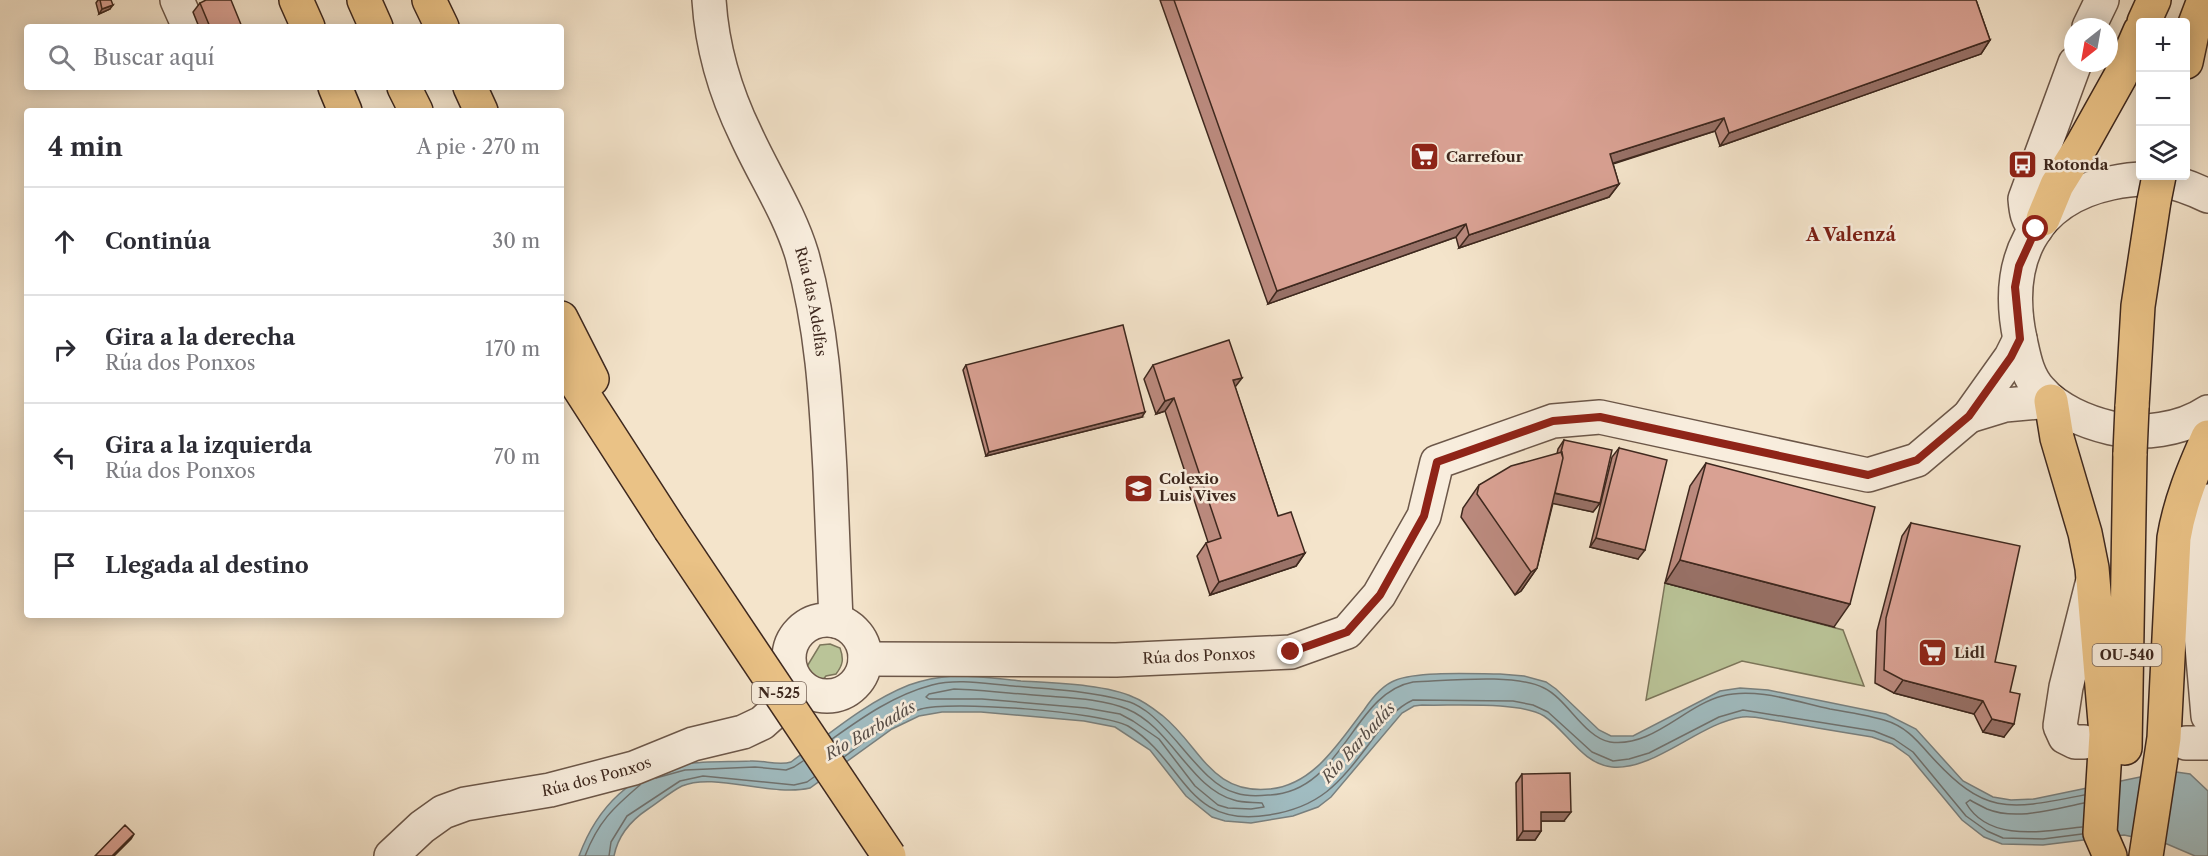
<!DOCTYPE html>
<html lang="es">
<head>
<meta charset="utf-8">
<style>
  :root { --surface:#fff; --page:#f7f7f7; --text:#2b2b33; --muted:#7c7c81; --line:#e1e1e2 }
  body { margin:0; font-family:"Libre Caslon Text",serif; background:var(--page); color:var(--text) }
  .controls { position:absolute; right:18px; top:18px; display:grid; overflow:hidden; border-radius:6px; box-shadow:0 3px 15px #0003 }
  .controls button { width:54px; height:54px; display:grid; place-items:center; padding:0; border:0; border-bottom:2px solid var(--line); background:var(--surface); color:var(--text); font:30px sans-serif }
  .compass { position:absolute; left:2064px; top:18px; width:54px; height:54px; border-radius:50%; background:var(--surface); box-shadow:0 3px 15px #0003; rotate:211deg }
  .stop { position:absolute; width:18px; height:18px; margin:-14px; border:4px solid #8f2418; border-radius:50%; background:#fff }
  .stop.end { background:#8f2418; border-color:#fff; box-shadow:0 2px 6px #0008 }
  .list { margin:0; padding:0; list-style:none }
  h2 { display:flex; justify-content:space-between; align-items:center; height:78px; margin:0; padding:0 24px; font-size:26px }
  h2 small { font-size:20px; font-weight:400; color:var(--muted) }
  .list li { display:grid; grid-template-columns:39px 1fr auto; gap:18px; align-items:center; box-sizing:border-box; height:108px; padding:0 24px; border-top:2px solid var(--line) }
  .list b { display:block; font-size:22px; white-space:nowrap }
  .list p { margin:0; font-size:20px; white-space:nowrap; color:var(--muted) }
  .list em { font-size:20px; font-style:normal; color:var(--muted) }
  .icon { flex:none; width:33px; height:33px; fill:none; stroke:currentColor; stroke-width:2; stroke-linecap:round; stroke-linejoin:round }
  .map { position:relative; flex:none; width:2208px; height:856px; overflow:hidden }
  .search { position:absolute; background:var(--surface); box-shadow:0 3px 15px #0003; left:24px; top:24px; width:540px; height:66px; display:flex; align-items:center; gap:15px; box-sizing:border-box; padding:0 21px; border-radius:6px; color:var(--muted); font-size:22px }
  .panel { position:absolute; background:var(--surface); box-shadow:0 3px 15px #0003; left:24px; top:108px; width:540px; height:510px; border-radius:6px }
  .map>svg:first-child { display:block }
  .green { fill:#bac498; stroke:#7c765b; stroke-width:1.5 }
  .water { fill:#a0bcc1; stroke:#798180; stroke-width:1.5 }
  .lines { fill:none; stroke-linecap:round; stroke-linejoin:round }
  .shore { stroke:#6f7270; stroke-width:1.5 }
  .minor-casing { stroke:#6c5749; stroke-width:36 }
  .major-casing { stroke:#3e281e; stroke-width:36 }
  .highway-casing { stroke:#3e281e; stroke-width:36 }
  .minor { stroke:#f8eddd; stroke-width:33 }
  .major { stroke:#eac286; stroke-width:33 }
  .highway { stroke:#eac286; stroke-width:33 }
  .major-bridge-casing { stroke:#3e281e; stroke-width:36; stroke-linecap:butt }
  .highway-bridge-casing { stroke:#3e281e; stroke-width:36; stroke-linecap:butt }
  .major-bridge { stroke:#eac286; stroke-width:33 }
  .highway-bridge { stroke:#eac286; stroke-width:33 }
  .wall { fill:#bb8a7e; stroke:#3e281e; stroke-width:1.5 }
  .shaded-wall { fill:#987167; stroke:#3e281e; stroke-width:1.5 }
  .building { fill:#d9a193; stroke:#3e281e; stroke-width:1.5 }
  .route { stroke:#8f2418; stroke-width:8 }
  .labels { text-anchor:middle; stroke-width:5; stroke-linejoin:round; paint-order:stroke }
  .shield { fill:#f8eddd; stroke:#766357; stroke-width:1.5 }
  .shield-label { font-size:14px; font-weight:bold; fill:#3e281e }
  .poi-label { font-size:15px; font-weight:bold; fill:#3e281e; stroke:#f8eddd; text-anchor:start }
  .street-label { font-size:15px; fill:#3e281e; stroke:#f8eddd }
  .water-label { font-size:16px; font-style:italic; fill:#564d47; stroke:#f8eddd }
  .quarter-label { font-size:18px; font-weight:bold; fill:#7a1f14; stroke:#f8eddd }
</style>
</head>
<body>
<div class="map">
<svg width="2208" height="856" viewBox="0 0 2208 856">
  <rect width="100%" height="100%" fill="#f4e4cb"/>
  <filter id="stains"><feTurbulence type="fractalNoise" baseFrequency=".00333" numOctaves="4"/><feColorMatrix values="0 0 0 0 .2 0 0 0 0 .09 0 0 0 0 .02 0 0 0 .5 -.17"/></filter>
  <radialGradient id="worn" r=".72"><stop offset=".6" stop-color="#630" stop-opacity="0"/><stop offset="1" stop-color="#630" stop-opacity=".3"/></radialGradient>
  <path class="green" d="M1665,583L1843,630L1864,686L1742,661L1646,700Z
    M830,644L840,648C844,659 843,665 836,674L826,676L816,688L804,680L806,668L820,645Z"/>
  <path class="water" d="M1500,674L1524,676L1546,682L1556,689L1599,730L1611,736H1633L1720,691L1740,688L1768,690L1886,714L1916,729L1963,781L1993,797L2011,800L2034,799L2169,771L2190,774L2208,791V856H2195L2167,844L2124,835L2043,845L2002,844L1984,837L1962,820L1909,756L1892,744L1872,737C1841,732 1810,727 1778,721C1767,720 1753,715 1742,717C1700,723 1654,771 1612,767C1582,764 1567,731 1544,716C1519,701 1452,706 1422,705L1414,706L1402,713L1331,797L1318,807L1293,816L1251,823L1225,821L1212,817L1186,796L1150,750L1115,727L1084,721L981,712H942L919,716L892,729L810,788C771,797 714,772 682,786C670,792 659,802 648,809C630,821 618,835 614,856H579C597,807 632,771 685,764C706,761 729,762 750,761C764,760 778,766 791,762C828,735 866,702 909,685C923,680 938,677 953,676C975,675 999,679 1021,681C1051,683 1106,684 1133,697C1144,701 1154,709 1163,716C1201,747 1211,795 1270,789C1314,785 1339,742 1364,710C1372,698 1382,685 1396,680C1418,671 1475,674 1500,674Z"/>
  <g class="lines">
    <path class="shore" d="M954,689C985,690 1015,694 1046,696C1072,698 1103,699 1127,709C1171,727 1191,789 1234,800C1243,803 1253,802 1262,803L1264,807L1251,809L1228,808L1218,805L1195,786L1159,739L1133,721L1120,714L1086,708L982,699H929L926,697L929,694Z
      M832,739C863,717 894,695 932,685C958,678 987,684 1013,686C1051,689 1089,691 1126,701C1133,702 1140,707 1146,711C1176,732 1203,785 1236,793C1245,796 1258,796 1268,795C1343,793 1352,693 1413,682C1446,681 1515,673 1544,688C1567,699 1585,738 1610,742C1652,748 1684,706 1722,696C1756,687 1797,702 1830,709C1848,712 1866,715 1884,720C1905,726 1916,739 1930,755C1985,816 2008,810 2084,795
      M844,757C869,739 891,718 921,709C949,700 1103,712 1128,726C1185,760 1185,829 1269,815C1320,807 1339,784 1369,744C1382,727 1393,709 1413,700L1513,701L1533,705L1548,712L1592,752L1613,761L1629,759L1649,753L1719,717L1743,710L1874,731L1894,739L1913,752L1966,816L1987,831L2003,838L2043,839L2082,834
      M656,778L685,770L755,767L786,770L794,767L803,761
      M2082,827C2044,831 1989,843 1966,803L1970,800C1975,803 1981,806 1987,809C2016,821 2054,809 2084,803
      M585,856C598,822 613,808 640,785
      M609,856L611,842L627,816L680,781L703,776L794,785L807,782L814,777"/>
    <defs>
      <g id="minor">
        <path d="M177,0L189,27"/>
        <path id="s1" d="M709,0C712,48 725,92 746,135C764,175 789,212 802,255C822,327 826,396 830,471C832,521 834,571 836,621"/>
        <path d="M2089,27L2102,0"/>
        <path d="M2208,196C2173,179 2149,175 2111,183C2031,200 2004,263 2020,339C2024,357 2027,376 2040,390C2057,410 2086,422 2111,428C2142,435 2181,430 2208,412"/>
        <path d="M2036,229C2027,220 2026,211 2025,199L2075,63"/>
        <path d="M1969,416L2005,405L2051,401"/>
        <path d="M2208,501L2193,541L2208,716"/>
        <circle cx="827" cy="658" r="38"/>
        <path id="s2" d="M865,659L1116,660L1291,652L1347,632L1379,595L1424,516L1437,462L1553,421L1600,417L1868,475L1917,460L1969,416L2011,357L2020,339"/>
        <path d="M2084,742H2075L2065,737L2060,726L2066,687L2092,584"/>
        <path d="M2186,743H2208"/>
        <path id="s3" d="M391,856L422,827L443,812L465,804L550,790L634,768L693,744L743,732L762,723L802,687"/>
      </g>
      <path id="major" d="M2144,22L2154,0
        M2186,62L2193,29L2204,0
        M2043,219L2057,185L2082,145L2120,77L2140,31
        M2051,401L2057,438L2085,533L2092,568L2106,734L2100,833L2110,856
        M2132,407L2138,306L2154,201
        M2125,748L2130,453
        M2146,856L2164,738L2174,538C2180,502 2193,471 2208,437"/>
      <path id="highway" d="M296,0L308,27
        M364,0L376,27
        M429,0L442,27
        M335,87L345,111
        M404,87L416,111
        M470,87L481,111
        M561,318L592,379
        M561,360L670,529"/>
    </defs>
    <use href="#minor" class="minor-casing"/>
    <use href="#major" class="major-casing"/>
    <use href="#highway" class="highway-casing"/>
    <use href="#minor" class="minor"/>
    <use href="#major" class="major"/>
    <use href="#highway" class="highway"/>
    <defs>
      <path id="major-bridge" d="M2154,201L2159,176
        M2130,453L2132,407"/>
      <path id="highway-bridge" d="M670,529L889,856"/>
    </defs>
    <use href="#major-bridge" class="major-bridge-casing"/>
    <use href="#highway-bridge" class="highway-bridge-casing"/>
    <use href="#major-bridge" class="major-bridge"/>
    <use href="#highway-bridge" class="highway-bridge"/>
  </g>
  <path class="wall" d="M98,0H111L110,9L99,14L96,3Z
    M1160,0H1976L1990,40L1981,54L1720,146L1715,131L1613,164L1619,184L1609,197L1459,248L1456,237L1268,304Z
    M200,3L242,27H199L193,12Z
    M966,365L1142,417L986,456L963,370Z
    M1153,365L1235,387L1278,516L1305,553L1296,566L1210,595L1197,556L1206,543L1208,542L1165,411L1156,414L1144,379Z
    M1564,440L1600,503L1593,512L1553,503L1537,568L1521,591L1515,595L1461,517L1463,508L1479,485L1557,454L1558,449Z
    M1619,448L1638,559L1590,547L1612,457Z
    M1706,463L1834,627L1665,583L1690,486Z
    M1911,523L1995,662L2010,692L2004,737L1983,732L1974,714L1894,693L1875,683L1877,631L1902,536Z
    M1522,774L1564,821H1541V831L1535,840H1517L1516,783Z"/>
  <path class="shaded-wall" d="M113,5L110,9L99,14L102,9Z
    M1990,40L1981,54L1720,146L1729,133Z
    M1724,118L1715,131L1601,167L1610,154Z
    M1619,184L1609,197L1459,248L1469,235Z
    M1466,224L1456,237L1268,304L1277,291Z
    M1242,378L1232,391L1233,380Z
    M1174,398L1165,411L1156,414L1165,401Z
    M1145,412L1142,417L986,456L989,452Z
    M1553,493L1600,503L1593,512L1546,502Z
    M1596,538L1645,550L1638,559L1590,547Z
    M1305,553L1296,566L1210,595L1219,582Z
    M1680,560L1850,604L1834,627L1665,583Z
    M1537,568L1521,591L1515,595L1531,572Z
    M1903,680L1983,701L1974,714L1894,693Z
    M1992,719L2014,724L2004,737L1983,732Z
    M1541,812H1571L1564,821H1534Z
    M1523,831H1541L1535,840H1517Z
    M134,834L131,839L114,856H112Z"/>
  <path class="building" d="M100,0H111L113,5L102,9Z
    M206,0H231L242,27H210L200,3Z
    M1174,0H1976L1990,40L1729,133L1724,118L1610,154L1619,184L1469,235L1466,224L1277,291Z
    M1123,325L1145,412L989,452L966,365Z
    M1229,340L1242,378L1233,380L1278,516L1291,512L1305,553L1219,582L1206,543L1221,538L1174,398L1165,401L1153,365Z
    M1564,440L1612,450L1600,503L1555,493L1563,458L1561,452Z
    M1619,448L1667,460L1645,550L1596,538Z
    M1562,452L1563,458L1537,568L1531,572L1477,494L1479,485L1511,466Z
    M1706,463L1875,507L1850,604L1680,560Z
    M1911,523L2020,546L1995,662L2016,666L2010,692L2020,694L2014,724L1992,719L1983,701L1903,680L1884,670L1886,618Z
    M1570,773L1571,812H1541V831H1523L1522,774Z
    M125,825L134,834L112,856H95Z"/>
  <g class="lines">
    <path class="route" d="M1291,652L1347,632L1380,595L1424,516L1437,462L1553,421L1600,417L1868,475L1917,460L1969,416L2011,357L2020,339L2015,287L2019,266L2036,229"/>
  </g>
  <defs>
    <symbol id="supermarket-square" viewBox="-11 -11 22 22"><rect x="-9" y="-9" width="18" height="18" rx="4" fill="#8f2418" stroke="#f8eddd"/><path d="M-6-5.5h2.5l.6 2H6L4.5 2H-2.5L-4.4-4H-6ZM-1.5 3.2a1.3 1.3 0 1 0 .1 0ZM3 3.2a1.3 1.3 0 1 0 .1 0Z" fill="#fff"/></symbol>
    <symbol id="bus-square" viewBox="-11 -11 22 22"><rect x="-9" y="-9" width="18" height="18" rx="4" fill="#8f2418" stroke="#f8eddd"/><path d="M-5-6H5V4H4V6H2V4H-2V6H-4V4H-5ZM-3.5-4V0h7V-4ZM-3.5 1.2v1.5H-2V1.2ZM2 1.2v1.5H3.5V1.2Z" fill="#fff"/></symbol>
    <symbol id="school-square" viewBox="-11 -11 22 22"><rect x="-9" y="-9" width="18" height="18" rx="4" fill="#8f2418" stroke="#f8eddd"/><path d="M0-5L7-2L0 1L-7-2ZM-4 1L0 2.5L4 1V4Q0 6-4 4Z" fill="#fff"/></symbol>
  </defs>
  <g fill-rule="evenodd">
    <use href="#supermarket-square" x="1408" y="140" width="33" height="33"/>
    <use href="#bus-square" x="2006" y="148" width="33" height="33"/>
    <use href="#school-square" x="1122" y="472" width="33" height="33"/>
    <use href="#supermarket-square" x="1916" y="636" width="33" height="33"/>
  </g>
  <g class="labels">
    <g class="shield">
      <rect x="2092.5" y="644" width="69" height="22" rx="4.5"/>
      <rect x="752" y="682" width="54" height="22" rx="4.5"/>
    </g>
    <g class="shield-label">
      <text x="2127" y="660">OU-540</text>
      <text x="779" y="698">N-525</text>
    </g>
    <g class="poi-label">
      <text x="1446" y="162">Carrefour</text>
      <text x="2043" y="170">Rotonda</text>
      <text x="1159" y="484">Colexio<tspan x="1159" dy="17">Luis Vives</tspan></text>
      <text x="1954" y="658">Lidl</text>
    </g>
    <g class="street-label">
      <text dy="5" stroke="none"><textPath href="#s1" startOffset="321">Rúa das Adelfas</textPath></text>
      <text dy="5" stroke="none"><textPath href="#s2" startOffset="334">Rúa dos Ponxos</textPath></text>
      <text dy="5" stroke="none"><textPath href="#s3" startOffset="226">Rúa dos Ponxos</textPath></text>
    </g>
    <g class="water-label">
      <text transform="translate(870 730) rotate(-30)" y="6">Río Barbadás</text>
      <text transform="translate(1358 742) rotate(-48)" y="6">Río Barbadás</text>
    </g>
    <g class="quarter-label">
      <text x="1851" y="241">A Valenzá</text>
    </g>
  </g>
  <rect width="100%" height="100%" filter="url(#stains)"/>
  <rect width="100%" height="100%" fill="url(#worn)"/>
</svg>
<div class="controls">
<button>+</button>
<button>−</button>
<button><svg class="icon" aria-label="layers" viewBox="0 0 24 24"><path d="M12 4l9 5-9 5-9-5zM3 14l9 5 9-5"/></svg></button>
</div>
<svg class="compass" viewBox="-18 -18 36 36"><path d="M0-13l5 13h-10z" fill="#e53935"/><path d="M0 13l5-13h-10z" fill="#7c7c81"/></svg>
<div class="stop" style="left:2036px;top:229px"></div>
<div class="stop end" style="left:1291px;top:652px"></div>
<div class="search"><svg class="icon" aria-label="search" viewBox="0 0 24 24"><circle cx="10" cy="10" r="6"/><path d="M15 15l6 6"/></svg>Buscar aquí</div>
<section class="panel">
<h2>4 min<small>A pie · 270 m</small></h2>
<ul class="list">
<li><svg class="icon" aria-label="ahead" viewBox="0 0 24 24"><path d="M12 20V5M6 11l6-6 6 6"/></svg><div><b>Continúa</b></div><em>30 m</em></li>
<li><svg class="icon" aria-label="right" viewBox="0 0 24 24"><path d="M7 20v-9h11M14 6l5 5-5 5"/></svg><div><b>Gira a la derecha</b><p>Rúa dos Ponxos</p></div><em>170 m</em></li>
<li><svg class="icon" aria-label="left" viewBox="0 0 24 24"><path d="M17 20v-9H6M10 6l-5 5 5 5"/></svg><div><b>Gira a la izquierda</b><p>Rúa dos Ponxos</p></div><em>70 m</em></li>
<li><svg class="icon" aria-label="arrive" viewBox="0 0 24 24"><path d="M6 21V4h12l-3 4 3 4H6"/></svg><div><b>Llegada al destino</b></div></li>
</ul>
</section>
</div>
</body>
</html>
